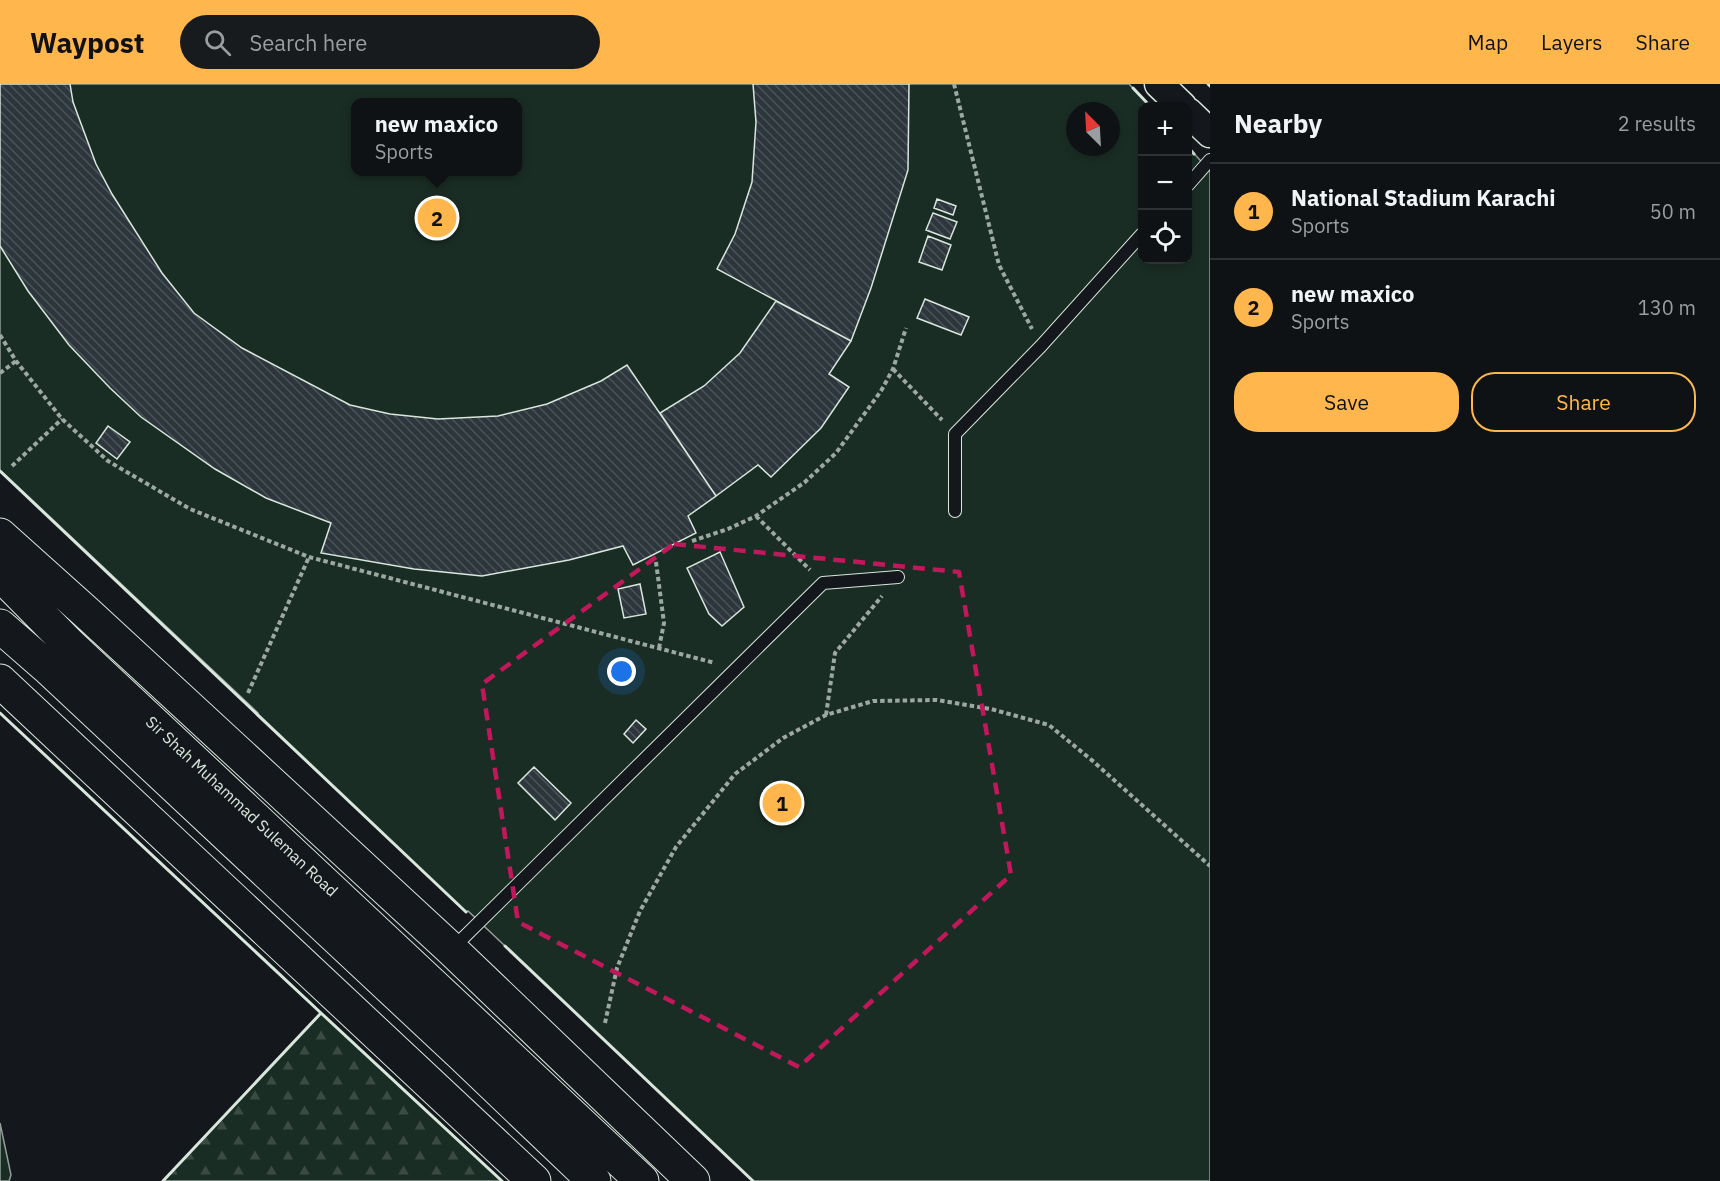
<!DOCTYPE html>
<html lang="en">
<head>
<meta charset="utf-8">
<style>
  :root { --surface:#0f1215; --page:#181b1e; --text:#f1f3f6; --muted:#9b9ea0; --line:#2f3234; --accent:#ffb74d }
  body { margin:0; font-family:"IBM Plex Sans",sans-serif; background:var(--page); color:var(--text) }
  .controls { position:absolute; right:18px; top:18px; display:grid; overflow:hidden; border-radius:12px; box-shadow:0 3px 9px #0003 }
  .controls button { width:54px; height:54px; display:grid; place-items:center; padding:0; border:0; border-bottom:2px solid var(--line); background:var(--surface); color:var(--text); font:30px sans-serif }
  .compass { position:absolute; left:1066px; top:18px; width:54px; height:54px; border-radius:50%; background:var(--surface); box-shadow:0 3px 9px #0003; rotate:336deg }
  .you { position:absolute; left:622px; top:588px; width:21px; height:21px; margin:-15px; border:4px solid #fff; border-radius:50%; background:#1a73e8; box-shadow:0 0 0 9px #1a73e833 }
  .badge { display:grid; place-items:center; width:39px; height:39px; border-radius:50%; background:var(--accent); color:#111; font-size:20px; font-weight:700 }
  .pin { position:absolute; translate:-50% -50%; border:3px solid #fff; box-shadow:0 2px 6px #0006 }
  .popup { position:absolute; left:351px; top:14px; width:171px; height:78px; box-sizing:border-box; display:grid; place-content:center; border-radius:12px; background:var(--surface); filter:drop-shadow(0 2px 4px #0005); font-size:20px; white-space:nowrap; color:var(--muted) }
  .popup b { font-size:22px; color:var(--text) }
  .popup::after { content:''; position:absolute; left:50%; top:100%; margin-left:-12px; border:12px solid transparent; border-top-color:var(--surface) }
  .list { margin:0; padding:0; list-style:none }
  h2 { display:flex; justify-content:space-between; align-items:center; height:78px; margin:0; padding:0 24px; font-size:26px }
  h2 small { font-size:20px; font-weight:400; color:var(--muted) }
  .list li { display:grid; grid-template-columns:39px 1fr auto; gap:18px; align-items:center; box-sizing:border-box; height:96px; padding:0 24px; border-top:2px solid var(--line) }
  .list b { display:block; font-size:22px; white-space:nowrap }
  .list p { margin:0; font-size:20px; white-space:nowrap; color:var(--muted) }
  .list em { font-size:20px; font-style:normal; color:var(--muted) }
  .actions { display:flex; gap:12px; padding:18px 24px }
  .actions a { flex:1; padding:14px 0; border:2px solid var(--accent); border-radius:24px; text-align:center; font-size:21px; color:var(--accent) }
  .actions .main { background:var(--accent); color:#111 }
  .icon { flex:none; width:33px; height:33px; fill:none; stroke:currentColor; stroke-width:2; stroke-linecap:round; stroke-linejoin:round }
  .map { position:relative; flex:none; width:1210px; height:1097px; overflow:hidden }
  header { display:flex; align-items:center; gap:36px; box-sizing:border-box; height:84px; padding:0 30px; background:var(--accent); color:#111 }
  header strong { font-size:28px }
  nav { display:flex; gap:33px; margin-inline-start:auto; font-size:21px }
  .search { width:420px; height:54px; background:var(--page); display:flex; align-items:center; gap:15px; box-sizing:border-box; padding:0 21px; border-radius:33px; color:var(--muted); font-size:22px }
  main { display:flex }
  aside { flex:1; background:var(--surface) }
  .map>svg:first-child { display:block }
  .grass { fill:#1a2d24; stroke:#939e99; stroke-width:1.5; fill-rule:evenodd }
  .forest { fill:url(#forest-firs); stroke:#939e99; stroke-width:1.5 }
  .building { fill:url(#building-back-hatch); stroke:#d8e6dc; stroke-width:1.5 }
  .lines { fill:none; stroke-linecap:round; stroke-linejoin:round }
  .service-casing { stroke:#d8e6dc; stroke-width:14 }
  .tertiary-casing { stroke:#d8e6dc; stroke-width:31 }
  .trunk-casing { stroke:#d8e6dc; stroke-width:35 }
  .path { stroke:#9da8a2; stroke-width:4; stroke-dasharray:4.5 3; stroke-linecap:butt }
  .service { stroke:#14181c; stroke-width:12 }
  .tertiary { stroke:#14181c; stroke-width:28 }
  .trunk { stroke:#14181c; stroke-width:33 }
  .wall { stroke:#d8e6dc; stroke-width:3 }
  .marked { fill:none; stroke:#c2185b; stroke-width:4.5; stroke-dasharray:12 8; stroke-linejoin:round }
  .labels { text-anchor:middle; stroke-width:4.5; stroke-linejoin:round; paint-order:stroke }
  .street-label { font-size:16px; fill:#d8e6dc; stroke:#14181c }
</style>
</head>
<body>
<header>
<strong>Waypost</strong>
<div class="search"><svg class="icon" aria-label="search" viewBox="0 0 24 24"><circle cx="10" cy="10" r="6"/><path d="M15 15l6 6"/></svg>Search here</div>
<nav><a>Map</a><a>Layers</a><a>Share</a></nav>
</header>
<main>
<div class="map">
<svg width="1210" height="1097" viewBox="0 0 1210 1097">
  <defs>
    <pattern id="forest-firs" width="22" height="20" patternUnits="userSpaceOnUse" patternTransform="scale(1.5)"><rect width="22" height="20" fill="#1a2d24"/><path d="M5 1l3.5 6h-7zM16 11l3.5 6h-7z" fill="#3b4b43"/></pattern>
    <pattern id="building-back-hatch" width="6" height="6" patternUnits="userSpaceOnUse" patternTransform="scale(1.5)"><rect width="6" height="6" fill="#2c363c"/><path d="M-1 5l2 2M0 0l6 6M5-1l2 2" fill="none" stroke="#4a5358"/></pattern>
  </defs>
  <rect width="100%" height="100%" fill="#14181c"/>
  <path class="grass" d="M0,0H1129L1150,22H1142V176H1188V63L1210,87V1097H753L468,827L466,828L257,631L258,629L0,386ZM356,18H518V88H356ZM1075,27H1111V63H1075Z
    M0,1039L11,1091L9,1097H0Z"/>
  <path class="forest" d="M321,929L502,1097H163Z"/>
  <path class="building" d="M0,0H70L73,18L96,80L112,110L162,189L194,229L242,264L350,321L390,330L438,335L498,332L547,320L601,297L627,281L716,412L688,432L696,449L633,481L623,462L569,476L482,492L414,485L321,469L331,439L266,414L215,385L141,333L110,304L69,261L28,207L0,162Z
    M753,0H909L908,86L871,204L851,257L717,185L735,150L752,98L756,38Z
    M937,115L956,122L953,131L934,124Z
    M933,129L957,138L950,155L926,146Z
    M928,152L951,161L942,186L919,178Z
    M925,215L969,233L961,251L917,234Z
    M776,217L851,257L829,290L849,303L821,344L771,393L758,381L716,412L660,329L704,302L740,269Z
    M108,342L130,358L117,375L96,359Z
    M720,468L744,523L722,542L709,530L687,484Z
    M640,500L646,530L624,534L618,505Z
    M636,636L646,645L633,659L624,650Z
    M534,683L571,719L555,736L518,699Z"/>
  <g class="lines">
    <defs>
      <path id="service" d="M1188,101L1210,76
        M955,427V350L1041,262L1142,150
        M452,865L823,499L898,493"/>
      <path id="tertiary" d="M1159,0L1182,22
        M1188,28L1210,49"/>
      <path id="trunk" d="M0,451L87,529L452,866L693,1097
        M0,490L69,560L642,1097
        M0,542L47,583L463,972L594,1097
        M0,597L534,1097"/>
    </defs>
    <use href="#service" class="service-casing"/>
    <use href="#tertiary" class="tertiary-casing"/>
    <use href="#trunk" class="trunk-casing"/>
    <path class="path" d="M954,0L999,181L1032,245
      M0,251L16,277L62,335L108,377L190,425L309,473L715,579
      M893,285L942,336
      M0,289L16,277
      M12,382L62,335
      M756,432L810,486
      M692,457L728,445L756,432L805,398L836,369L881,307L893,285L906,244
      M656,478L664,539L659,564
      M248,609L309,473
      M826,631L835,569L882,512
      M605,939L617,884L640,827L676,763L735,690L783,654L826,631L873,617L937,616L991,625L1049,641L1094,678L1210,782"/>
    <use href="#service" class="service"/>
    <use href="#tertiary" class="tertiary"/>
    <use href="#trunk" class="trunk"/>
    <path class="wall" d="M1208,0L1210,2
      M1133,4L1150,22
      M1188,63L1194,70
      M0,387L466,828
      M0,629L321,929
      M505,862L753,1097
      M163,1097L321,929L502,1097"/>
  </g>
  <path class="marked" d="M674,460L959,488L1011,791L799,983L518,838L482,600Z"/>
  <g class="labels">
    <g class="street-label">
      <text transform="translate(242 722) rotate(43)" y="6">Sir Shah Muhammad Suleman Road</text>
    </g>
  </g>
</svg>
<div class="controls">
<button>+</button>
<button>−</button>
<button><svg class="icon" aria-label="locate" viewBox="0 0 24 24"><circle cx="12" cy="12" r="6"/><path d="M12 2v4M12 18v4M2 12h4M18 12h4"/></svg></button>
</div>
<svg class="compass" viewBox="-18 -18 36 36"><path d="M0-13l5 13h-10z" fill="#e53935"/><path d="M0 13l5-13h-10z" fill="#9b9ea0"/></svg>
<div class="you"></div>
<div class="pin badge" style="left:782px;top:719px">1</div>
<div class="pin badge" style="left:437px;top:134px">2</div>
<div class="popup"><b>new maxico</b>Sports</div>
</div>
<aside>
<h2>Nearby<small>2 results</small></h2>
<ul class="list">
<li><span class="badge">1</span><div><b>National Stadium Karachi</b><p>Sports</p></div><em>50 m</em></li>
<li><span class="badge">2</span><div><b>new maxico</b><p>Sports</p></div><em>130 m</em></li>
</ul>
<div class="actions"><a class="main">Save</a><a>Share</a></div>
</aside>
</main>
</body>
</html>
